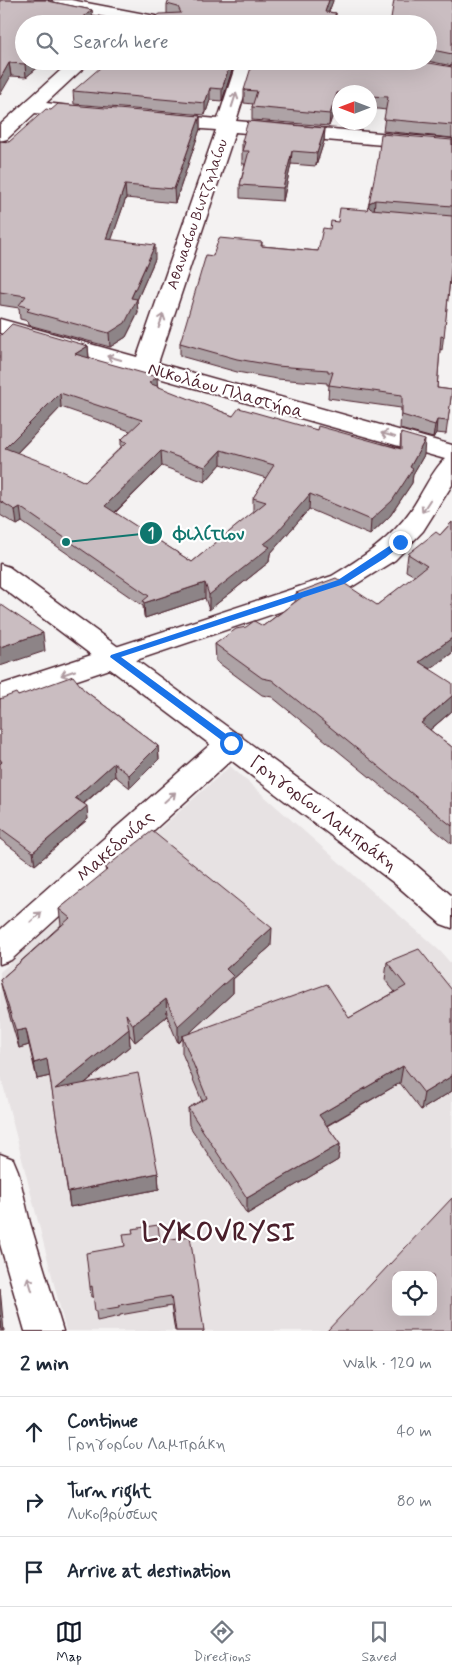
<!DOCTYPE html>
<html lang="en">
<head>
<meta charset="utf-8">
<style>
  :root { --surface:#fff; --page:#f2f2f3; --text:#1f2937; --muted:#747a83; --line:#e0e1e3; --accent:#111827 }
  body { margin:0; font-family:Mynerve,sans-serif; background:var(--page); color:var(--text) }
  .controls { position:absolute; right:15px; bottom:15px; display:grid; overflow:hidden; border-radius:10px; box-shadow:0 5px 20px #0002 }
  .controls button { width:45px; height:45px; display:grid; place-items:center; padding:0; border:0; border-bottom:1px solid var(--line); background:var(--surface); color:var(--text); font:25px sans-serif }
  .compass { position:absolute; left:332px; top:85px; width:45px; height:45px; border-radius:50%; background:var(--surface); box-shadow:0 5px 20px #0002; rotate:270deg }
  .stop { position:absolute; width:15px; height:15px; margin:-11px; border:4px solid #1a73e8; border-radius:50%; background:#fff }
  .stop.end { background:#1a73e8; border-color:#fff; box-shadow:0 1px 5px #0008 }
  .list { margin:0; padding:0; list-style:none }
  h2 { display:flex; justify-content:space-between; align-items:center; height:65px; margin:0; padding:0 20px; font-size:21px }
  h2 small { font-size:16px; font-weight:400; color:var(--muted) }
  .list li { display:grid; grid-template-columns:32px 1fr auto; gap:15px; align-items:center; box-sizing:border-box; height:70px; padding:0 20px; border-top:1px solid var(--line) }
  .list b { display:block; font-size:19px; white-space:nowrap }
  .list p { margin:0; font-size:16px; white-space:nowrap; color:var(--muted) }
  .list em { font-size:16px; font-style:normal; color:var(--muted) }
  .icon { flex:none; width:28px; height:28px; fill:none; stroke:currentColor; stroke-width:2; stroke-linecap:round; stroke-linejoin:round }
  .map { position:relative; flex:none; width:452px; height:1331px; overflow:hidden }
  .search { position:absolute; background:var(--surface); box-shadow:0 5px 20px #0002; left:15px; right:15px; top:15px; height:55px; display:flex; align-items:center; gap:12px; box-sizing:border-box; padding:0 18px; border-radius:28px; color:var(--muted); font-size:19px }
  .sheet { height:275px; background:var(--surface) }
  nav { display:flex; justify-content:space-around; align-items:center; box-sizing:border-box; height:70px; border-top:1px solid var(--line); background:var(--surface); font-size:14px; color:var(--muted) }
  nav a { display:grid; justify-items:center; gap:2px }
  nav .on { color:var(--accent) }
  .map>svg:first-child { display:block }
  .built { fill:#e7e2e3; fill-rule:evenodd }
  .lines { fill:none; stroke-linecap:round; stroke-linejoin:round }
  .street-casing { stroke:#4a1f2b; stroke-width:3 }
  .secondary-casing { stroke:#4a1f2b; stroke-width:3 }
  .street { fill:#fff; fill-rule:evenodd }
  .secondary { fill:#fff; fill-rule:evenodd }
  .wall { fill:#aea3a6; stroke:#4a1f2b; fill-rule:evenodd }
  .shaded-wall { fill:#8d8487; stroke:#4a1f2b }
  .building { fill:#cabdc1; stroke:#4a1f2b; fill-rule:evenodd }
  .oneway { stroke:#ae9aa0 }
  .route { fill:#1a73e8 }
  .labels { text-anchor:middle; stroke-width:4.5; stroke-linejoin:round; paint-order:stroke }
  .far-street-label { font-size:15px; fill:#4a1f2b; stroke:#fff }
  .street-label { font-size:18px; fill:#4a1f2b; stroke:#fff }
  .near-district-label { font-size:26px; font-weight:bold; letter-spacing:1px; fill:#4a1f2b; stroke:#fff }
  .leader { fill:none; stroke:#0f766e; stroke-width:2 }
  .callout-dot { fill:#0f766e; stroke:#fff; stroke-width:2 }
  .mark-label { font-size:15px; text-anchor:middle; font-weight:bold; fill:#fff }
  .callout-label { font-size:19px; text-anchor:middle; font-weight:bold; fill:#0f766e; stroke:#fff; stroke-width:4.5; stroke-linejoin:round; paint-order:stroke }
</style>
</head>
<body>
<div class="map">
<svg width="452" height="1331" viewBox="0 0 452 1331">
  <rect width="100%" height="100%" fill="#f4f2f2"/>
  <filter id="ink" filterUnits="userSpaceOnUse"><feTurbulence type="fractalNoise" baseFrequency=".02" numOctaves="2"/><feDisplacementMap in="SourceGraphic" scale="10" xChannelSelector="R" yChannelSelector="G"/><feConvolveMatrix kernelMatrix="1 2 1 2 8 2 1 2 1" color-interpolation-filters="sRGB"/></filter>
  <g filter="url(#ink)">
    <path class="built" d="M230,766L441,952L452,965V1331H66L0,1073V972ZM396,1275H433V1312H396Z"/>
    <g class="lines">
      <defs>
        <path id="street" d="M35,0H71L171,19L177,20L180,24H142L44,5L38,4Z
          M71,61H91L46,103L94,109L96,113L94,117L87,119L35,113L7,139L0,141V125Z
          M237,61H255L236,121L452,139V151L235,132L158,363L452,445V485L423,531L395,560L350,588L0,706V685L332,576C363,557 390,540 411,510C421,496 433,469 445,459L0,333V319L137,357L216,130L162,126L155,124L153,120L155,116L162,114L218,119Z
          M231,732L241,735L245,743L241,751L11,960L0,964V930L221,735Z
          M0,1154L13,1159L18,1171L30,1223L63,1331H25L0,1244Z"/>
        <path id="secondary" d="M0,564L9,567L416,865L452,896V928L441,924L394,883L0,586Z"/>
      </defs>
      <use href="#street" class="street-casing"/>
      <use href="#secondary" class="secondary-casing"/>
      <use href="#street" class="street"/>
      <use href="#secondary" class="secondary"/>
    </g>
    <path class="wall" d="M0,0H52L53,2L92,10L93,23L92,24H24L46,61L26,77L11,76Z
      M170,0H333L329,12L336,13L335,24H147L167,14V4Z
      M452,0V66L428,61V24Z
      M235,61L222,101L210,100L205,115L74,104L73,91L120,64Z
      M452,67V138L383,131L386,110L370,108V92H340V105L336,106L329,126L252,120V107L253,104L244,103V90Z
      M51,110L200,116V129L175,203L126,198L111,240L155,259L137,300L138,313L126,337L110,347L29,325L28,321L20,319L19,308L0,305V141L9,142Z
      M325,128L324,141L316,166L291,164L283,201L240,198V185L245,164H242V141Z
      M452,140V272H451L442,350L440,349L437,388L452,390L446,434L436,433L433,438L400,429L401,408L328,398L329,385H327V383L277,379L237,372L180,356V343L213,256L262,242V246L318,251L330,229L338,222L367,210L369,203Z
      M0,336L88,346L89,357L157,387L233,416L317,430L400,448L401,433L424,455L413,474L412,483L390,516L370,535L309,509L270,554L269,562L209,610L205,598L145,618L144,616L143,606L22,522L17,525L0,515ZM61,407L130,431L121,440V447L85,482L17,453ZM221,464L266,478L253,498V513L192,562L115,513L162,466L205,482Z
      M452,522V653L430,669L452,711L430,730L452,747V844L272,697L262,695L216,661L215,644L263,626L295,602L296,593L377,605L415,576L406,571L408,554L440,535Z
      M84,690L158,746L159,759L130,788L115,776L84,804L88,819L35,865L0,839V699L18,696Z
      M105,868L271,946L233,979V993L188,1034L349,1018L395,992L385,980L387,962L452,990V1091L421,1110L400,1083L327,1126L340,1144L338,1160L247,1214L189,1125L188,1108L202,1101L182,1053V1039L178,1043L167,1016L135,1042L129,1034L130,1046L84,1084L158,1173L159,1189L70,1207L50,1076L37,1079L29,1045L19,1048L4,997L0,980L61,925L59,909L106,872Z
      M160,1241L204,1331H175L171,1306L120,1315V1316L97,1321L94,1296L91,1297L90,1287L124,1246Z"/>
    <path class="shaded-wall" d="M329,0H333V1L324,24L325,12Z
      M92,10L93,23L92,24H75Z
      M336,13L335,24H330Z
      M29,61H46L26,77L25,64Z
      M231,61H235L222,101V89Z
      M9,63L11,76L0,95V79Z
      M210,88V100L205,115V103Z
      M337,93H340V105L336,106L329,126L330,114Z
      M200,116V129L175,203L174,189Z
      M325,128L324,141L316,166L317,153Z
      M292,151L291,164L283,201V188Z
      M125,185L126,198L107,253L106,239Z
      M375,200L374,213L368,216L369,203Z
      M155,245V259L137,300L138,313L126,337L110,347L109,333L131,298Z
      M88,346L89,360L75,354Z
      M157,377L158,391L149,383Z
      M60,393L61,407L7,463L5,448Z
      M437,420L436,433L433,438L435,425Z
      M425,440L424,455L413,474L412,483L390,516L370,535L371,520L410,467Z
      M221,450V464L205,482V467Z
      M161,451L162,466L106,521L105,506Z
      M310,494L309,509L270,554L269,562L209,610V595L264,544Z
      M20,507L22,522L17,525L15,510Z
      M205,583V598L145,618L144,603Z
      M43,633L45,651L0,666V647Z
      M452,638V653L417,678L419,662Z
      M452,696V711L419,739L421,723Z
      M158,746L159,759L130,788L129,775Z
      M114,763L115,776L76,810L75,798Z
      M87,806L88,819L35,865L33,852Z
      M272,928L271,946L233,979V993L183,1039L182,1036V1039L178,1043V1026L226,969Z
      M166,999L167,1016L135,1042L133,1025Z
      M26,1029L29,1045L19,1048L16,1031Z
      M129,1029L130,1046L58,1105L55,1089Z
      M47,1059L50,1076L37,1079L34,1063Z
      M403,1066L400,1083L317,1131L319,1115Z
      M452,1076V1091L421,1110L424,1093Z
      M340,1144L338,1160L247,1214V1198Z
      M158,1173L159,1189L70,1207L68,1192Z
      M0,1288L4,1331H2L0,1315Z"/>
    <path class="building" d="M0,0H49L48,1L92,10L75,24H24V61H29L25,64L9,63L0,79Z
      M170,0H329L325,12L336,13L330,24H147L148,21L160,14L181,13L178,7L167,4Z
      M394,0H452V54L428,49V24H390Z
      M108,61L120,64L122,61H231L222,89L210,88L205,103L73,91Z
      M253,61H418L452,67V125L384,119L388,97L370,96V92H340L337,93L330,114L252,107L257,91L244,90Z
      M58,104L200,116L174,189L125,185L106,239L155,245L131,298L137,299L125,323L109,333L27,311L30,308L19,305L26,296L0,292V141L9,142L46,109L51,110Z
      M248,121L325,128L317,153L292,151L283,188L240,185L249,151H242L245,142L242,141Z
      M381,134L452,140V206L375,200L369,203L378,160Z
      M368,206L371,209L452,216V259L444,337L441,336L437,388L452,390L448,421L437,420L435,425L402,415V395L329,385L333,372H328V370L277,366L237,359L180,343L206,255L213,256L219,238L262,242L261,246L272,247L318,251L323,228L330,229L331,221L338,222L340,208L367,210Z
      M12,324L88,346L75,354L157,377L149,383L233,416L239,408L317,430L318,426L401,449V433L425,440L410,467L413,469L392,501L371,520L310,494L273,537L264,544L270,547L209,595L205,583L144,603L143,601L149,596L20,507L15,510L0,501V336ZM60,393L142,420L121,440L127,442L85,482L50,465L5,448ZM221,450L274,465L253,498L266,502L192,562L105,506L161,451L205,467Z
      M452,522V638L419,662L452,683V696L421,723L452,747V826L272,680L262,678L215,644L236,629L246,627L254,621L263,626L302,597L296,593L336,578L377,605L427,566L408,554L436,532L440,535Z
      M0,604L43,633L0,647Z
      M73,676L84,690L158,746L129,775L114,763L75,798L87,806L33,852L0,828V764L2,762L0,759V699L16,693L18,696Z
      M152,831L272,928L226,969L233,976L178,1026L166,999L133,1025L126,1014L129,1029L55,1089L138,1073L158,1173L68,1192L47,1059L34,1063L26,1029L16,1031L0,980L70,918L59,909L107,870L105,868Z
      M419,949L452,990V1076L424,1093L403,1066L319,1115L340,1144L247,1198L188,1108L207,1098L182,1036L327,984L349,1018L406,986L387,962Z
      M452,1198V1331H327ZM396,1275H433V1312H396Z
      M158,1225L160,1241L190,1236L204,1331H176L171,1296L119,1305V1307L95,1311L92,1286L90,1287L86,1253L125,1246L123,1234L133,1233L132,1229Z
      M0,1315L2,1331H0Z"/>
    <defs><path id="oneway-shaft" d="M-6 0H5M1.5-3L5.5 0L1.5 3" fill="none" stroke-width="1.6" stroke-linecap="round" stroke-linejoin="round" transform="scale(1.25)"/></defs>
    <g class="oneway">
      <use href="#oneway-shaft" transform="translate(234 100) rotate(-72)"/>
      <use href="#oneway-shaft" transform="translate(161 321) rotate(-71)"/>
      <use href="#oneway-shaft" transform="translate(114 358) rotate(-164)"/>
      <use href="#oneway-shaft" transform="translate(388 435) rotate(-164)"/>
      <use href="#oneway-shaft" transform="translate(426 506) rotate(123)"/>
      <use href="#oneway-shaft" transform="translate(68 673) rotate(161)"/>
      <use href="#oneway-shaft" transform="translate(170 797) rotate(-42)"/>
      <use href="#oneway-shaft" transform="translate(36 917) rotate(-42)"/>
      <use href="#oneway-shaft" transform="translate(30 1284) rotate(-107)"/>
    </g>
  </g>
  <path class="route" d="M400,539L404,542L403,544L385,558L344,584L121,657L234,740V745H228L110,657L111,655L338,580Z"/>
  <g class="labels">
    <g class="far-street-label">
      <text transform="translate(197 214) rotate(-71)" y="5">Αθανασίου Βιντζηλαίου</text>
    </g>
    <g class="street-label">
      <text transform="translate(226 390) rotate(16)" y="6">Νικολάου Πλαστήρα</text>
      <text transform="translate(324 813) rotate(37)" y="6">Γρηγορίου Λαμπράκη</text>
      <text transform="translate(115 846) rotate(-42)" y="6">Μακεδονίας</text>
    </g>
    <g class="near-district-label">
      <text x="219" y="1241">LYKOVRYSI</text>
    </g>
  </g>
  <path class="leader" d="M66 542L151 533"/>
  <g class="callout-dot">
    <circle cx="66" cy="542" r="5"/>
    <circle cx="151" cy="533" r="12"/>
  </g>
  <g class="mark-label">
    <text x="151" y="538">1</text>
  </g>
  <g class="callout-label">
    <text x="209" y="540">Φιλίτιον</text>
  </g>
</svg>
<div class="controls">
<button><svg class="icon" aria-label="locate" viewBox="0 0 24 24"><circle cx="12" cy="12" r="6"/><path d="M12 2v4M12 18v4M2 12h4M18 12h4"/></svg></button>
</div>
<svg class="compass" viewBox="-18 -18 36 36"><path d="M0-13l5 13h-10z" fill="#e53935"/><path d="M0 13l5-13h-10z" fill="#747a83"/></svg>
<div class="stop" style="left:231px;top:743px"></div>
<div class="stop end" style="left:400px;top:542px"></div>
<div class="search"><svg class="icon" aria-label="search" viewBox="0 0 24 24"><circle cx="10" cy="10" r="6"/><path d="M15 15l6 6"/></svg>Search here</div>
</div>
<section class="sheet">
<h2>2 min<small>Walk · 120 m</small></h2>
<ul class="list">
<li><svg class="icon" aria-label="ahead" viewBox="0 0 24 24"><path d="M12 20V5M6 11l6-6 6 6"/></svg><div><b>Continue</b><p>Γρηγορίου Λαμπράκη</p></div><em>40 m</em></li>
<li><svg class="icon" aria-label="right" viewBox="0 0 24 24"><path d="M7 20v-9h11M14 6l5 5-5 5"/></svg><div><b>Turn right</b><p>Λυκοβρύσεως</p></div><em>80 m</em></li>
<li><svg class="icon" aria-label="arrive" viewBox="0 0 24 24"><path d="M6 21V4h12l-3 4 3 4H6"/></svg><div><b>Arrive at destination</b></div></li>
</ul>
</section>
<nav>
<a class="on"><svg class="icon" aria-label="map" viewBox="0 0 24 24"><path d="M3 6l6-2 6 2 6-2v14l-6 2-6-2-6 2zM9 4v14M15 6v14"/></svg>Map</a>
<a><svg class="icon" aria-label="directions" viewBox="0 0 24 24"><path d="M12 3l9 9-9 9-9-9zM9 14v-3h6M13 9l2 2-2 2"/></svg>Directions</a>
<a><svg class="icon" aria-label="saved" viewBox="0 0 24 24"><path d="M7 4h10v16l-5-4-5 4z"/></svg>Saved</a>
</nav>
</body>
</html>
